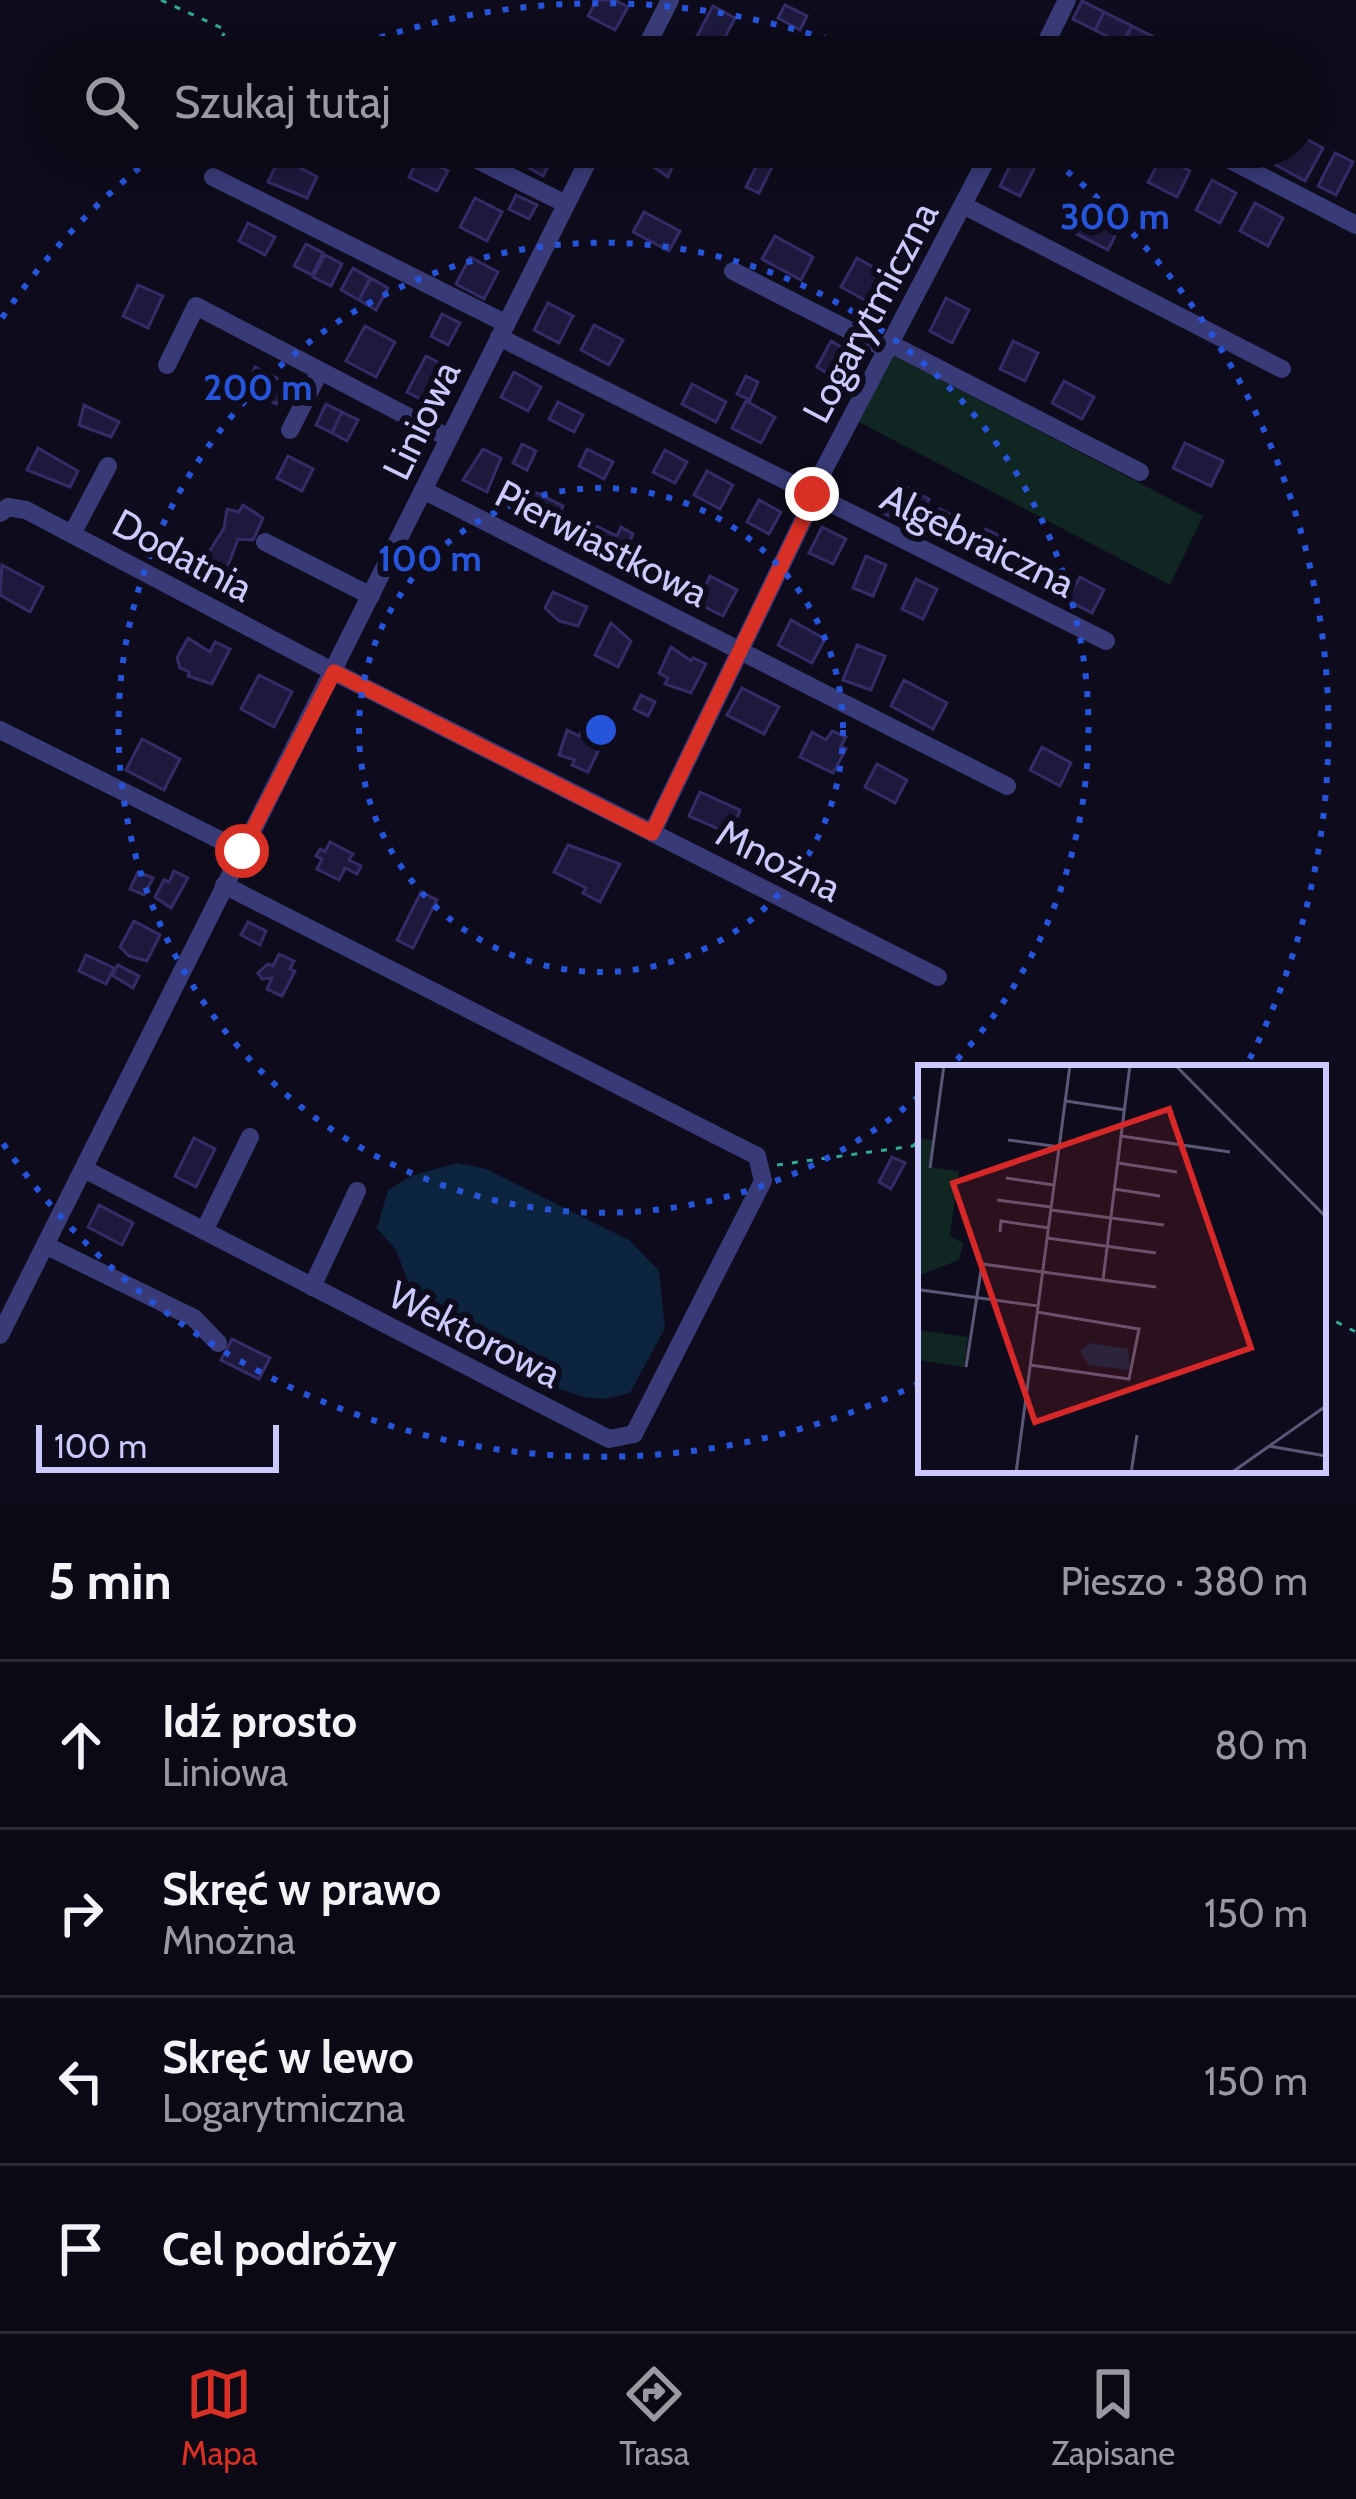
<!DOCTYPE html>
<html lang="pl">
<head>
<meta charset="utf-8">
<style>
  :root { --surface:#0a0915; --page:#181722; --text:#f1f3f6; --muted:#999aa0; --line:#2a2a34; --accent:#d93025 }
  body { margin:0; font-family:Cabin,sans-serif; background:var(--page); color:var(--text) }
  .scale { position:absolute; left:36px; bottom:30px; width:243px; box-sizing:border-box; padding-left:12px; border:6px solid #cbc9fd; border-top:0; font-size:33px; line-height:42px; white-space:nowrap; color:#cbc9fd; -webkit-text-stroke:9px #0e0c1c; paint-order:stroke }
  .stop { position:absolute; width:36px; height:36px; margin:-27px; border:9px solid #d93025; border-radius:50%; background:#fff }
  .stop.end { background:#d93025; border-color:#fff; box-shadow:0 3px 12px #0008 }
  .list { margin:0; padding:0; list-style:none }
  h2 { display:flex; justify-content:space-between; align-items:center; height:156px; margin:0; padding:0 48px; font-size:51px }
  h2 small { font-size:39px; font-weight:400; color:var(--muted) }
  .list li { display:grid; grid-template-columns:78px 1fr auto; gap:36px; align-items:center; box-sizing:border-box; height:168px; padding:0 48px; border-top:3px solid var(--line) }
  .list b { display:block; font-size:45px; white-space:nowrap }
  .list p { margin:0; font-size:39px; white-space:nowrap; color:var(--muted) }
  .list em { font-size:39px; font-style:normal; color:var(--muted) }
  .icon { flex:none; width:66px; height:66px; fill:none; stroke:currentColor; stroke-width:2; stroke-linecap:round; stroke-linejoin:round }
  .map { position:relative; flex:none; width:1356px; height:1503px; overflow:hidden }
  .search { position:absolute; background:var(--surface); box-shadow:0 6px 18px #0003; left:36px; right:36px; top:36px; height:132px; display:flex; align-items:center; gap:30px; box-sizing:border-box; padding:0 42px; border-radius:66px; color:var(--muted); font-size:45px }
  .sheet { height:828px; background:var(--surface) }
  nav { display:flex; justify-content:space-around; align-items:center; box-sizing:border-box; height:168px; border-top:3px solid var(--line); background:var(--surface); font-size:33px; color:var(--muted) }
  nav a { display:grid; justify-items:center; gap:6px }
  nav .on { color:var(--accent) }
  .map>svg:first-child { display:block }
  .green { fill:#0f2623 }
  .water { fill:#0d243f }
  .building { fill:#1d193c; stroke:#332c67; stroke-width:3 }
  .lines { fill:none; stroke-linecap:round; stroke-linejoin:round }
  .path { stroke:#31a999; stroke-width:3; stroke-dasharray:6 9; stroke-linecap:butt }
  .minor { stroke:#393b79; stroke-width:18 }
  .route { stroke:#d93025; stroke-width:15 }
  .ring { fill:none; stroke:#2654da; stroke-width:6; stroke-dasharray:6 12 }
  .labels { text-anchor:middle; stroke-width:12; stroke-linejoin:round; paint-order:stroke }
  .street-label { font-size:39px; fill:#cbc9fd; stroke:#0e0c1c }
  .inset-road { fill:none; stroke:#5a5876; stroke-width:3 }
  .view { fill:#d62828; fill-opacity:0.15; stroke:#d62828; stroke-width:6 }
  .inset-edge { fill:none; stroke:#cbc9fd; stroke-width:6 }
  .centre { fill:#2654da; stroke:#0e0c1c; stroke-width:6 }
  .ring-label { font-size:36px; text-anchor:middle; font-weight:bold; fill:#2654da; stroke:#0e0c1c; stroke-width:12; stroke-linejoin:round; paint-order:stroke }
</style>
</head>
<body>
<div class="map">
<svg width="1356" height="1503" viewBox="0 0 1356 1503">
  <rect width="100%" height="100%" fill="#0e0c1c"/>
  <path class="green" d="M893,355L1203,516L1170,585L859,422Z"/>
  <path class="water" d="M457,1163L486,1169L629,1240L659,1271L665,1328L630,1393L603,1399L584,1397L560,1389L506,1360L409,1284L396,1250L377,1228L388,1190L411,1176Z"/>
  <path class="building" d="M597,0H615L628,7L615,30L588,16Z
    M1082,1L1104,12L1095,30L1073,19Z
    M785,5L807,16L800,30L778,18Z
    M713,6L735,18L717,52L695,40Z
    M1104,12L1132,26L1122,44L1095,30Z
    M1132,26L1158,39L1149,57H1116Z
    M569,40L587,49L582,57H560Z
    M1299,135L1323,148L1305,181L1272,163L1280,147H1299Z
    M524,147H539L554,155L543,176L517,161Z
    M631,147H650L675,160L668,177L645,161V154Z
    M1120,147H1152L1143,166L1117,154Z
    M764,150L777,157L759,193L746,187Z
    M1335,153L1353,162L1336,195L1318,186Z
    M419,156L448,171L437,191L409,177Z
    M1162,156L1190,171L1177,197L1148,182Z
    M280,157L317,177L307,198L268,182Z
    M1014,157L1035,167L1020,196L1000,186Z
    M1212,180L1236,193L1220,223L1196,210Z
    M516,195L537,205L529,219L509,209Z
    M475,198L502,212L487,241L460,227Z
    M1255,203L1283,218L1268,246L1240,231Z
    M1090,208L1121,224L1108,250L1077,234Z
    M644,212L680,231L669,251L633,232Z
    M248,223L275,237L265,255L239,241Z
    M775,236L813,257L801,280L762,259Z
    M306,244L323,253L312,275L294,266Z
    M325,255L342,264L331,286L313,277Z
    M470,257L498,272L484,299L456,284Z
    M857,258L886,274L870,303L841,287Z
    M353,268L370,278L359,300L341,290Z
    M371,278L388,288L376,310L359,300Z
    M138,285L163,296L148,328L123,316Z
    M946,298L969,310L952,343L930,331Z
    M548,303L573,316L559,343L534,330Z
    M442,314L460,323L448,345L431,336Z
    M594,325L623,340L609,365L581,350Z
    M365,326L395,342L376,377L346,361Z
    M831,341L852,353L837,379L817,367Z
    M1013,341L1038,353L1025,381L1000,369Z
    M426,356L453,370L434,406L407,392Z
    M255,367L271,375L261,396L245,388Z
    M514,372L541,387L528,411L501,397Z
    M271,375L286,383L276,404L261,396Z
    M746,376L758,382L750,400L737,394Z
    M1064,381L1094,397L1082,419L1052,403Z
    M692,384L726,402L716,422L682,404Z
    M746,401L775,417L761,443L732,428Z
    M558,402L583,415L574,432L549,419Z
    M326,404L342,412L332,433L316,425Z
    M84,405L119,422L111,437L79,425Z
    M342,412L358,420L347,441L332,433Z
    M1185,443L1223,461L1211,486L1173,468Z
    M522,444L536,451L527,470L513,463Z
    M38,448L78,471L70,487L27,470Z
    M483,449L501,458L487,492L463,480Z
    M587,449L613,462L604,479L579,466Z
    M665,450L687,462L675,483L653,472Z
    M288,456L313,469L302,491L277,478Z
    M707,471L733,485L720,509L694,495Z
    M897,482L929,499L913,529L881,512Z
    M529,489L563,506L554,525L520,509Z
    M759,500L781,512L769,534L747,522Z
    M243,505L263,518L253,540L238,539L225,574L203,562L224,528L227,509L239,512Z
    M940,509L963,521L954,541L930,530Z
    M592,524L617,536L621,527L633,534L627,547L619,543L608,555L583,542Z
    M822,527L846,539L833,564L809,553Z
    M986,529L1011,542L999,565L973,552Z
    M866,556L886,565L873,596L853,588Z
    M2,565L43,587L30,612L0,595Z
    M710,576L737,590L723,616L697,603Z
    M1080,577L1104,590L1092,613L1067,600Z
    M916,579L937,589L923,619L902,609Z
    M553,592L587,607L578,626L559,621L545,608Z
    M791,620L825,639L812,663L778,645Z
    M611,623L631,641L618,667L595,655Z
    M188,638L210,652L215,642L230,649L212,684L188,676L189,672L180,668L177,658Z
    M857,645L885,656L871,690L843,680Z
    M671,647L691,661L693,658L706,664L691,693L665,684L668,678L659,673Z
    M259,675L292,692L274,727L241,709Z
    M904,680L947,703L933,729L891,706Z
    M742,688L779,707L764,734L727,715Z
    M641,695L655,702L648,716L634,709Z
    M584,727L605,737L588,772L572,765L575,760L559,755L567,730L579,736Z
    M832,731L846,737L841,746L846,749L833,773L800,757L812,732L826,740Z
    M142,739L180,759L164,790L126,770Z
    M1042,747L1071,763L1060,786L1030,770Z
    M877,764L907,780L895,803L865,787Z
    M700,792L740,810L730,834L689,816Z
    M330,842L353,854L349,860L361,866L357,874L345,868L339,880L317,869L322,859L316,856L320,849L325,852Z
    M568,845L620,864L600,902L583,893L586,888L554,872Z
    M174,871L188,878L171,908L155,897L164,880L169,882Z
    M138,872L153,878L144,895L130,889Z
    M421,892L437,900L413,948L397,940Z
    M134,921L160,935L147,961L129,956L120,947Z
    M248,922L266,931L260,945L241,935Z
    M279,954L294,961L290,969L295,971L282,996L267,989L272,978L262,979L258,973L268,964L273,966Z
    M86,955L114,968L106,984L79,971Z
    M118,965L139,976L133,988L112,975Z
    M194,1138L215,1149L196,1187L175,1176Z
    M892,1157L905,1163L891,1189L879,1182Z
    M99,1205L133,1223L122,1245L88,1227Z
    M232,1339L270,1358L259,1379L221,1360Z"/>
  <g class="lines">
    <path class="path" d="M161,0L226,30L211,57
      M189,147L199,164
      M777,1165L913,1146L921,1138
      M1323,1315L1356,1332"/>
    <path class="minor" d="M641,57L670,0
      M1039,57L1067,0
      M451,147L566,204
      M1205,147L1356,225
      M213,177L505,323
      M963,205L1282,369
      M733,271L888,350
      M499,337L1106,641
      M891,344L1140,472
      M167,365L196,306L449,438
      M290,430L320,371
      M423,490L1007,786
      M0,513L8,507L26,510L334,672L938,977
      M72,534L108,466
      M265,542L371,596
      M0,730L242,851
      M652,833L808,510L811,494L993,147
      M84,1169L609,1439L634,1434L763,1181L757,1156L224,885
      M204,1231L250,1137
      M45,1245L194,1318L218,1343
      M312,1287L357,1191
      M0,1335L595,147"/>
  </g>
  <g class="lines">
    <path class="route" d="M242,851L334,672L652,833L808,510L812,494"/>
  </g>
  <g class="ring">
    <circle cx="601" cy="730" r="242"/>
    <path d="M919 1096A485 485 0 1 1 950 1067"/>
    <path d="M920 1383A727 727 0 0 1 2 1142M2 318A727 727 0 0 1 163 149M329 56A727 727 0 0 1 873 56M1039 149A727 727 0 0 1 1246 1066"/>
  </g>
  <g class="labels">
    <g class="street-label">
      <text transform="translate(870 312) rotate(-62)" y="14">Logarytmiczna</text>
      <text transform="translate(421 420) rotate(-64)" y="14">Liniowa</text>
      <text transform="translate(978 540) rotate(26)" y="14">Algebraiczna</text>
      <text transform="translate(602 543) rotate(27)" y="14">Pierwiastkowa</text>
      <text transform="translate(183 555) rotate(28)" y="14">Dodatnia</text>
      <text transform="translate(779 860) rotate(27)" y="14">Mnożna</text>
      <text transform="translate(475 1334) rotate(27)" y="14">Wektorowa</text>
    </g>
  </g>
  <g transform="translate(918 1065)">
    <rect width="408" height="408" fill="#0e0c1c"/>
    <path d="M0,73L14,75L11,102L41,106L32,171L45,178L41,195L2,210L0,228ZM0,265L50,272L46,302L0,295Z" fill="#0f2623"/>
    <path d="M172,278L210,284L212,305L171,300L162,286Z" fill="#0d243f"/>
    <path class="inset-road" d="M257,0L408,152M148,36L207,45M203,71L312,87M90,75L142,82M200,98L259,107M12,103L26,0M88,113L136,120M196,124L242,131M79,135L133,142M133,145L246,160M82,167L83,156L131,163M129,173L238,188M185,215L212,0M3,225L120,241M112,300L211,314L221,264L119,247M48,302L64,199L238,222M351,381L408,391M98,408L152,0M213,408L219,370M313,408L408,341"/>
    <path class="view" d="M251,44L333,283L117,357L35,118Z"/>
    <rect width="408" height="408" class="inset-edge"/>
  </g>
  <circle cx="601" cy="730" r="18" class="centre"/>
  <g class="ring-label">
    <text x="1115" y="229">300 m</text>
    <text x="258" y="400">200 m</text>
    <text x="430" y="571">100 m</text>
  </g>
</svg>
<div class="scale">100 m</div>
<div class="stop" style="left:242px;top:851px"></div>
<div class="stop end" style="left:812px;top:494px"></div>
<div class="search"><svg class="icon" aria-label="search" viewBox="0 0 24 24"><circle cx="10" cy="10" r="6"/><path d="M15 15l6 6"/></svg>Szukaj tutaj</div>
</div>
<section class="sheet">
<h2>5 min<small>Pieszo · 380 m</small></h2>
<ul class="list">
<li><svg class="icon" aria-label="ahead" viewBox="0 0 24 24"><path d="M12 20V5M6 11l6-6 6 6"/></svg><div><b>Idź prosto</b><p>Liniowa</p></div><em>80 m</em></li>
<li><svg class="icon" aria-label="right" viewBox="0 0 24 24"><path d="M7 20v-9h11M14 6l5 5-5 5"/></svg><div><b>Skręć w prawo</b><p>Mnożna</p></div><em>150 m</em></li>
<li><svg class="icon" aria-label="left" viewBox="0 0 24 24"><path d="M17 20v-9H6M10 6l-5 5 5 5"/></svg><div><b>Skręć w lewo</b><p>Logarytmiczna</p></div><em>150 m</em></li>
<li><svg class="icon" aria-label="arrive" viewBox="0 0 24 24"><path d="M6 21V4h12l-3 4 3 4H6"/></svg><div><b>Cel podróży</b></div></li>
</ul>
</section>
<nav>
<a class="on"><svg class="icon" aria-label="map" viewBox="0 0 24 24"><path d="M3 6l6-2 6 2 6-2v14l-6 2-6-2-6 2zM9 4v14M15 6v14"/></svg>Mapa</a>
<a><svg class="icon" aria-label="directions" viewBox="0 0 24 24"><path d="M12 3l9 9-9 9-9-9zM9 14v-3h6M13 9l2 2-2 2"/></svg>Trasa</a>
<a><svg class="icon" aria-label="saved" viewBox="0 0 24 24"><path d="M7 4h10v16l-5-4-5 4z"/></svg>Zapisane</a>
</nav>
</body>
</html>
